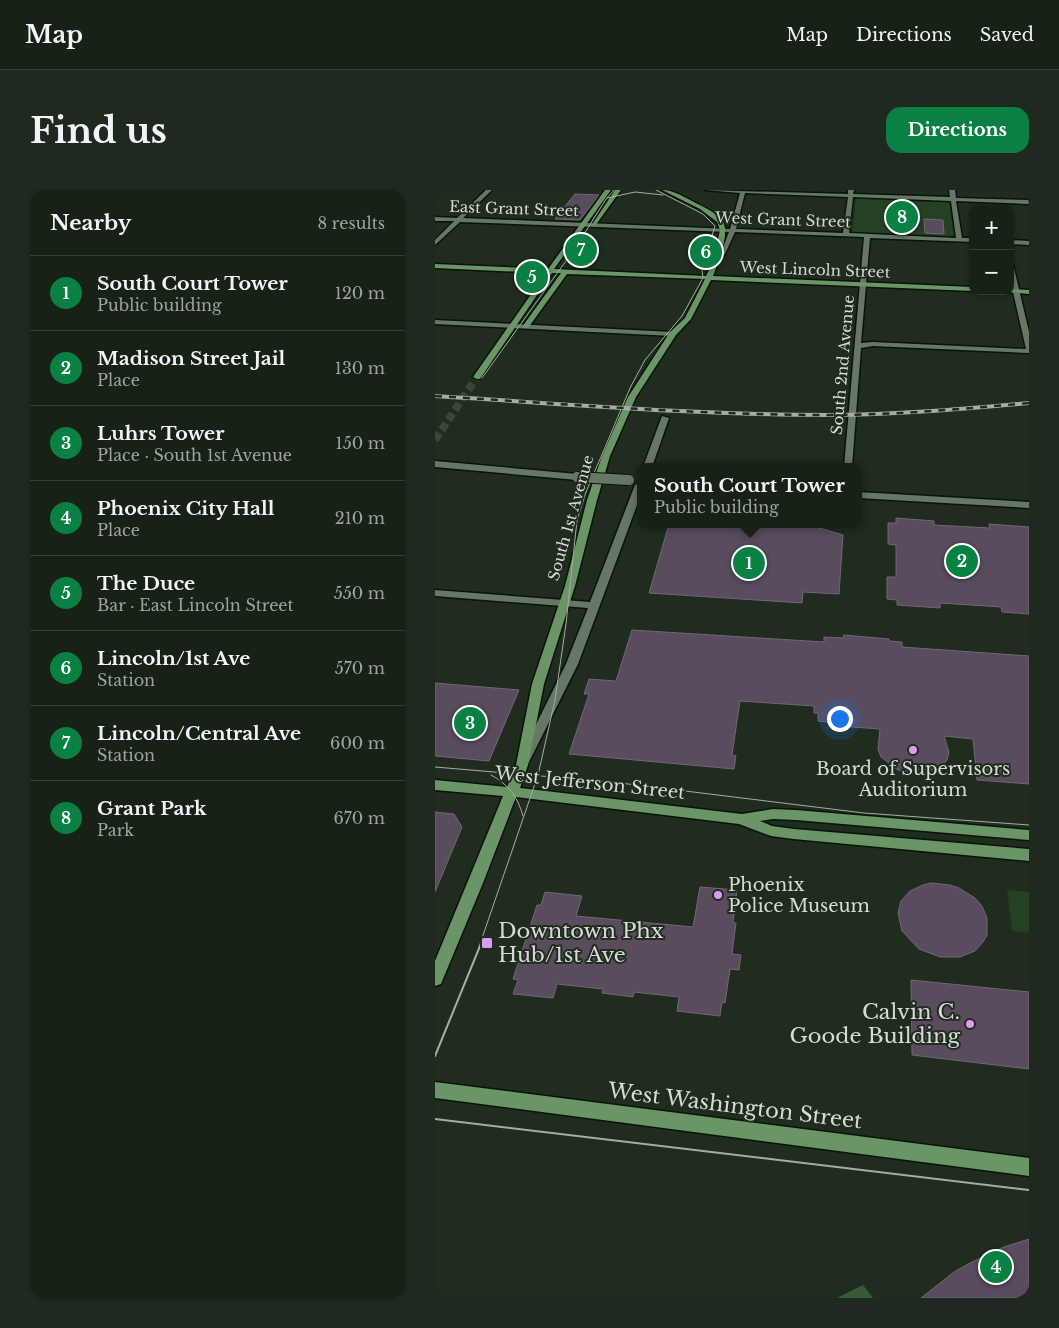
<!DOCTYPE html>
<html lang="en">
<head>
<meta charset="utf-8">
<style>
  :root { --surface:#172116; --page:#20291f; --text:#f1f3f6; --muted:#9ea3a1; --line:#363e35; --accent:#0b8043 }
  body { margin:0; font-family:"Libre Baskerville",serif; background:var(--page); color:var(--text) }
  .controls { position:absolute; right:15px; top:15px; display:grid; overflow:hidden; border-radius:10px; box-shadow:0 1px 4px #0004 }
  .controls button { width:45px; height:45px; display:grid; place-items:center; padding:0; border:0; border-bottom:1px solid var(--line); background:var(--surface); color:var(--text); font:25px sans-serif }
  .you { position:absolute; left:404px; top:528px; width:18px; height:18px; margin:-12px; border:4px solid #fff; border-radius:50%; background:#1a73e8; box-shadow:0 0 0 8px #1a73e833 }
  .badge { display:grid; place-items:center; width:32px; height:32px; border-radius:50%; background:var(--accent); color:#fff; font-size:16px; font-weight:700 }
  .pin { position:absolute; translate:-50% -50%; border:2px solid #fff; box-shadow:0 1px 5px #0006 }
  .popup { position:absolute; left:202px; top:273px; width:225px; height:65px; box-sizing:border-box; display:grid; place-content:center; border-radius:10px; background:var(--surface); filter:drop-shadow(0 1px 4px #0005); font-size:16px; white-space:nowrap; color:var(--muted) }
  .popup b { font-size:19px; color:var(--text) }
  .popup::after { content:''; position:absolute; left:50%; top:100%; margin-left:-10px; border:10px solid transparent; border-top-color:var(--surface) }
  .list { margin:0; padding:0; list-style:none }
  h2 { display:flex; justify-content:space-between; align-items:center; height:65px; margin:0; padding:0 20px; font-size:21px }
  h2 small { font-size:16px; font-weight:400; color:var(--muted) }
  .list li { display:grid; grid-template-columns:32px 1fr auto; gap:15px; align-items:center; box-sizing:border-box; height:75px; padding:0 20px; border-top:1px solid var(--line) }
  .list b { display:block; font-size:19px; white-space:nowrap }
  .list p { margin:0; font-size:16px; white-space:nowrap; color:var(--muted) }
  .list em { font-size:16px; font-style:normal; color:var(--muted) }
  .map { position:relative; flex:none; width:594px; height:1108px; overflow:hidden; border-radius:15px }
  header { display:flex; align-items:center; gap:30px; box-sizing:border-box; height:70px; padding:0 25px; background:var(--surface); border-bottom:1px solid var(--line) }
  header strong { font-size:24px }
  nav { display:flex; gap:28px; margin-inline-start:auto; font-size:18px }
  .intro { display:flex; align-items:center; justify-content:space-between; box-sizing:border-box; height:120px; padding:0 30px }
  h1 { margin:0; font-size:35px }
  .button { padding:12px 22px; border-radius:15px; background:var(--accent); color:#fff; font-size:18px; font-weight:700 }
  main { display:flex; gap:30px; padding:0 30px }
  aside { flex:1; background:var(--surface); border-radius:15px; box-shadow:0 1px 4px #0004 }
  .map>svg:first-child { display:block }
  .green { fill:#254124 }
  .water { fill:#365c35 }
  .building { fill:#584c5d; stroke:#736678 }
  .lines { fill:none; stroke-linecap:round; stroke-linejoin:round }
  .major-tunnel { stroke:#3a4639; stroke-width:8; stroke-dasharray:8 4; stroke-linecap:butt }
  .minor-casing { stroke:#081408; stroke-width:3 }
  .major-casing { stroke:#081408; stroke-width:3 }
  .minor { fill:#677766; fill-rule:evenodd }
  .major { fill:#699567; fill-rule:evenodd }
  .tram-far1 { stroke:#a5aea4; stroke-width:1 }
  .tram { stroke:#a5aea4; stroke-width:2 }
  .rail-casing { stroke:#a5aea4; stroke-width:4 }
  .rail { stroke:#1f2c1e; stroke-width:2.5; stroke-dasharray:7; stroke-linecap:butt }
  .minor-bridge-casing { stroke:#081408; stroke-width:12; stroke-linecap:butt }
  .minor-bridge { stroke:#677766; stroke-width:10 }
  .poi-dot { fill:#dd99f4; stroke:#1f2c1e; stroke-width:2 }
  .labels { text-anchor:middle; stroke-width:4; stroke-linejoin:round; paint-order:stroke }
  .far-street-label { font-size:15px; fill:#d4dcd3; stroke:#1f2c1e }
  .poi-label { font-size:18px; fill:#d4dcd3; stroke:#1f2c1e }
  .street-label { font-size:18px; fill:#d4dcd3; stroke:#1f2c1e }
  .near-poi-label { font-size:21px; fill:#d4dcd3; stroke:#1f2c1e; text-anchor:start }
  .near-street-label { font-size:21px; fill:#d4dcd3; stroke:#1f2c1e }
</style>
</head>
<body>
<header>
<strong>Map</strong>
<nav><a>Map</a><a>Directions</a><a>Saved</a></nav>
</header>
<div class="intro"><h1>Find us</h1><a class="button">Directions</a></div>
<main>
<aside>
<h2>Nearby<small>8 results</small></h2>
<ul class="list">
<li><span class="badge">1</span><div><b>South Court Tower</b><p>Public building</p></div><em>120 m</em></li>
<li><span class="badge">2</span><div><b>Madison Street Jail</b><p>Place</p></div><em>130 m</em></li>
<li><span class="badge">3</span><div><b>Luhrs Tower</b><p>Place · South 1st Avenue</p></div><em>150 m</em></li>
<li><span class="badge">4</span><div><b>Phoenix City Hall</b><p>Place</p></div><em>210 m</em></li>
<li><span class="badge">5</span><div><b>The Duce</b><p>Bar · East Lincoln Street</p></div><em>550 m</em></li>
<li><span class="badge">6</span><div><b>Lincoln/1st Ave</b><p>Station</p></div><em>570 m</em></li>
<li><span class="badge">7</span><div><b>Lincoln/Central Ave</b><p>Station</p></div><em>600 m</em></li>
<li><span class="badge">8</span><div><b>Grant Park</b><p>Park</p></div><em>670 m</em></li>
</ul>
</aside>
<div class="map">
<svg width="594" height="1108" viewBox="0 0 594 1108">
  <rect width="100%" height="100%" fill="#1f2c1e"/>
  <path class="green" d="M425,7L512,11L514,12L519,45L510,47L419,43L417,42L421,8Z
    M572,700L594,702V743L577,741Z"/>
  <path class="water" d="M428,1095L438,1108H402Z"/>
  <path class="building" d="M140,4L164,5L145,30L120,29Z
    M489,29L508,30L509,44L490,43Z
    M461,328L499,331V335L555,338L554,334L594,337V424L567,422L566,417L505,413V418L462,415V410L452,409V387H461V355L453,354V333H461Z
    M234,334H371L408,345L404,404L368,402L367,413L214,403Z
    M197,440L389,452V447L408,448L409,445L454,449V451L467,452V457L594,466V594L542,590L538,549L509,546L514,562L512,570L506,577L486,584L474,583L463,580L446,567L443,559L445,539L402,536V533L383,531V523H379V516L305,511L297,565L301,566L299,579L134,564L154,504H149L154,489L181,491Z
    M0,493L84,500L54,571L0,566Z
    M0,622L19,624L27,637L0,702Z
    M496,693L515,695L524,698L540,708L547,716L552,728V745L548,752L540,761L525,767H505L484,759L467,741L463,723L466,711L475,701L488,695Z
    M265,697L302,700L298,733H301L297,764L306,765L304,780L295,779L290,813L287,812L285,826L242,821L244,807L199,802L198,807L167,803L168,799L122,794L118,808L78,804L83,790L78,789L102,715H106L110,702L147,706L141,726L258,737Z
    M476,790L594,802V879L477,865Z
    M594,1049V1108H486L519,1082L537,1072L569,1057Z"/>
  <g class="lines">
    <path class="major-tunnel" d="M0,250L42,187"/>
    <defs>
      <path id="minor" d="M51,0H57L28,28L295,39L305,3L270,0L413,4V0H419L418,4L515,7L514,0H520L521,8L594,10V14L521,11L527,48H538V52L435,48L426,153L438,152L591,159L575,89V72L578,74L594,142V163L438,156L426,158L417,277H409L429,47L300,42L290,64L281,73L278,71L289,55L294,42L25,32L0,55V50L19,31H0V27L22,28ZM310,3L413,7L408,43L301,39ZM418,7L516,11L521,48L414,43Z
        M575,50L594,51V55L575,54Z
        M0,130L238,142L242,144L238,146L0,134Z
        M227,226L234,228L217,277H208Z
        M0,271L142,284L146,287L142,290L0,277Z
        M205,292V307L143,474L93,574H85L83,571L131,474L153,418L0,406V400L155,412L200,295Z
        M423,302L594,312V318L423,308Z"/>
      <path id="major" d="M170,0H176L119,79L271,86L278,71L285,40L282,32L265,19L227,0C238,0 247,6 257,11C266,16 279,21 287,30C296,41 283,74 278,86L538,97V101L276,90L256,129L241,145L201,207L175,266L162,310L140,396L109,494L93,575L85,598L307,624L338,619L361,620L594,640V650L361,630L338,629L325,631L337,636L359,639L594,659V671L359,649L336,646L304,634L81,607L48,693L8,789L6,794L0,796V771L68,606L0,600V590L72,597L81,575L97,494L130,396L152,310L167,266L193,207L235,142L250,128L270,89L132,84L93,138H89L87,137L126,83H117L45,189H42L38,187L111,83L0,78V74L113,79Z
        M180,0H186L160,36H156Z
        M575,99L594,100V104L573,102Z
        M0,892L594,968V986L0,908Z"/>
    </defs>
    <use href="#minor" class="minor-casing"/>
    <use href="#major" class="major-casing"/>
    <use href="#minor" class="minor"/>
    <use href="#major" class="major"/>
    <path class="tram-far1" d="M172,8L200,2L228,5
      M47,188L141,57L171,9L179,0
      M0,577L177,592L429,623L594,635
      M56,585C73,594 83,607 88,626
      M44,757L103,585L120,510L131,434L142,330L151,302L196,196L210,170L247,126L268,88L267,80L280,36L268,24L221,0"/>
    <path class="tram" d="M0,866L45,756
      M0,929L594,1000"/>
    <defs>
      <path id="rail" d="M0,206C131,214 262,225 394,225C461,225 527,219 594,213"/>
    </defs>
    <use href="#rail" class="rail-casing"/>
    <use href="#rail" class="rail"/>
    <defs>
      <path id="minor-bridge" d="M142,287L194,290"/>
    </defs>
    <use href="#minor-bridge" class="minor-bridge-casing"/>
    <use href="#minor-bridge" class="minor-bridge"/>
  </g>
  <g class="poi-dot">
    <circle cx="478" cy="560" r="5"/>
    <circle cx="283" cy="705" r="5"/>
    <rect x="46" y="747" width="12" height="12" rx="2.5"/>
    <circle cx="535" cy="834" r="5"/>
  </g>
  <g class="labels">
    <g class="far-street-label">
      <text transform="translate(79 19) rotate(2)" y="5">East Grant Street</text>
      <text transform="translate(348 30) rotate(2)" y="5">West Grant Street</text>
      <text transform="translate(380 80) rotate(2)" y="5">West Lincoln Street</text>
      <text transform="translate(408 175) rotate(-85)" y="5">South 2nd Avenue</text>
      <text transform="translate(136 328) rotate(-74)" y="5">South 1st Avenue</text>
    </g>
    <g class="poi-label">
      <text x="478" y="585">Board of Supervisors<tspan x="478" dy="21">Auditorium</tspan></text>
      <text x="293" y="701" text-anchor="start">Phoenix<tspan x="293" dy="21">Police Museum</tspan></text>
    </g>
    <g class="street-label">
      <text transform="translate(155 593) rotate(6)" y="6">West Jefferson Street</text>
    </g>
    <g class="near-poi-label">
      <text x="63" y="748">Downtown Phx<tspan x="63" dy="24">Hub/1st Ave</tspan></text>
      <text x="525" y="829" text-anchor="end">Calvin C.<tspan x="525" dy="24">Goode Building</tspan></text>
    </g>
    <g class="near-street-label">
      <text transform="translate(300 916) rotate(7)" y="7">West Washington Street</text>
    </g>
  </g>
</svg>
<div class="controls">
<button>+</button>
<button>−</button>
</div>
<div class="you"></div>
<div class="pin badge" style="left:314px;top:373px">1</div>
<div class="popup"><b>South Court Tower</b>Public building</div>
<div class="pin badge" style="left:527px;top:371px">2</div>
<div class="pin badge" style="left:35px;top:533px">3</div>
<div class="pin badge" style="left:561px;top:1077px">4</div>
<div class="pin badge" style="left:97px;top:87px">5</div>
<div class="pin badge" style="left:271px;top:62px">6</div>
<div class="pin badge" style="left:146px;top:60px">7</div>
<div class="pin badge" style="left:467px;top:27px">8</div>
</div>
</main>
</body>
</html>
